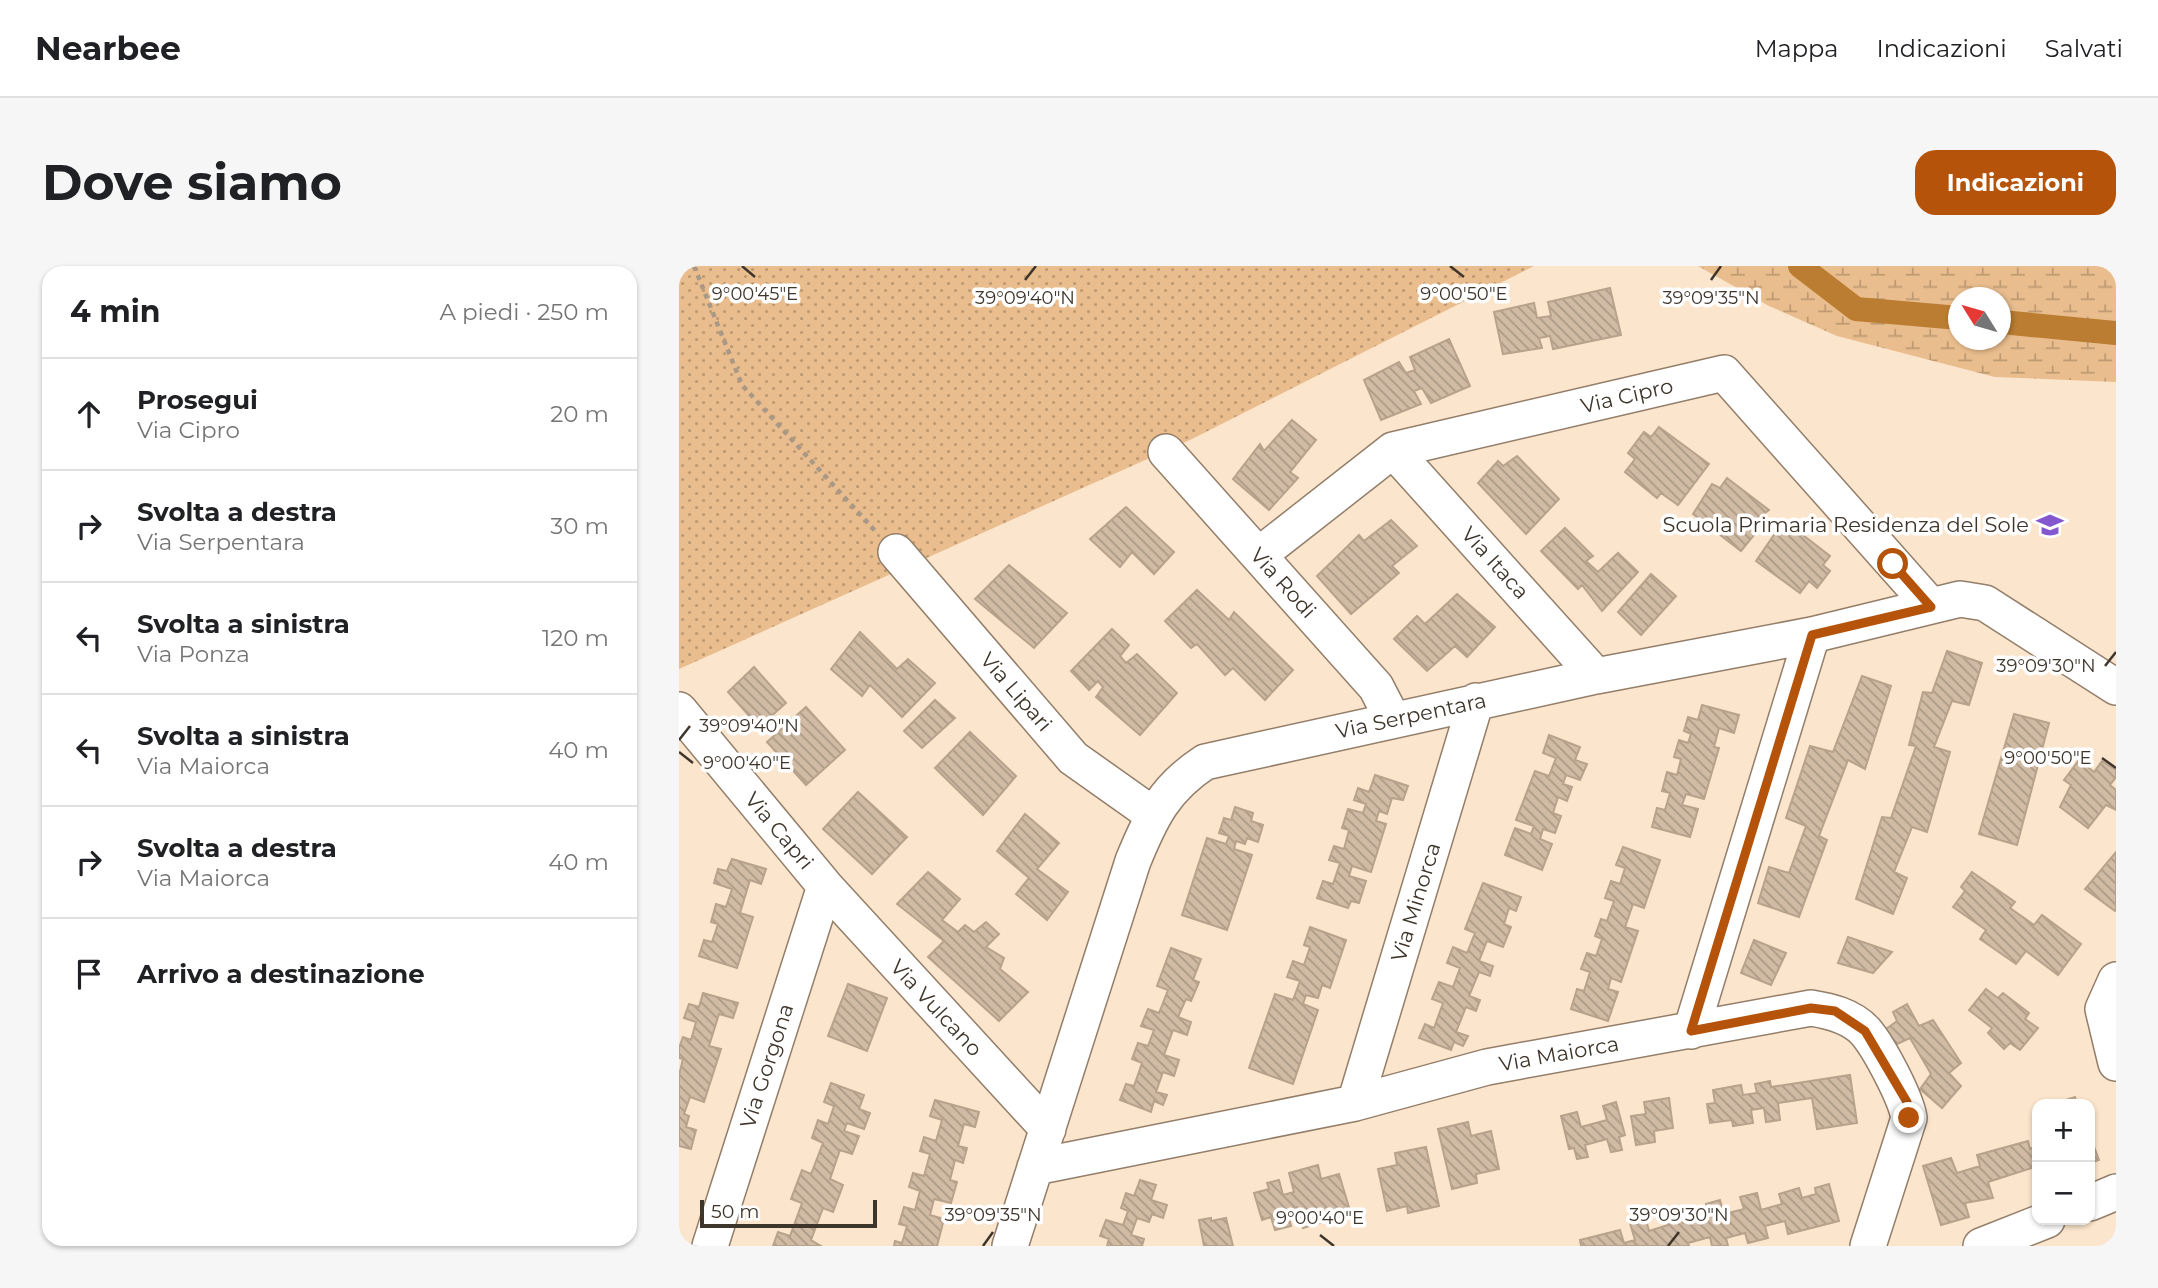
<!DOCTYPE html>
<html lang="it">
<head>
<meta charset="utf-8">
<style>
  :root { --surface:#fff; --page:#f6f6f6; --text:#202124; --muted:#757577; --line:#e0e0e0; --accent:#b45309 }
  body { margin:0; font-family:Montserrat,sans-serif; background:var(--page); color:var(--text) }
  .controls { position:absolute; right:21px; bottom:21px; display:grid; overflow:hidden; border-radius:14px; box-shadow:0 2px 5px #0004 }
  .controls button { width:63px; height:63px; display:grid; place-items:center; padding:0; border:0; border-bottom:2px solid var(--line); background:var(--surface); color:var(--text); font:35px sans-serif }
  .compass { position:absolute; left:1269px; top:21px; width:63px; height:63px; border-radius:50%; background:var(--surface); box-shadow:0 2px 5px #0004; rotate:307deg }
  .scale { position:absolute; left:21px; bottom:18px; width:177px; box-sizing:border-box; padding-left:7px; border:4px solid #3e352b; border-top:0; font-size:19px; line-height:24px; white-space:nowrap; color:#3e352b; -webkit-text-stroke:5px #fff; paint-order:stroke }
  .stop { position:absolute; width:21px; height:21px; margin:-16px; border:5px solid #b45309; border-radius:50%; background:#fff }
  .stop.end { background:#b45309; border-color:#fff; box-shadow:0 2px 7px #0008 }
  .list { margin:0; padding:0; list-style:none }
  h2 { display:flex; justify-content:space-between; align-items:center; height:91px; margin:0; padding:0 28px; font-size:30px }
  h2 small { font-size:23px; font-weight:400; color:var(--muted) }
  .list li { display:grid; grid-template-columns:46px 1fr auto; gap:21px; align-items:center; box-sizing:border-box; height:112px; padding:0 28px; border-top:2px solid var(--line) }
  .list b { display:block; font-size:26px; white-space:nowrap }
  .list p { margin:0; font-size:23px; white-space:nowrap; color:var(--muted) }
  .list em { font-size:23px; font-style:normal; color:var(--muted) }
  .icon { flex:none; width:38px; height:38px; fill:none; stroke:currentColor; stroke-width:2; stroke-linecap:round; stroke-linejoin:round }
  .map { position:relative; flex:none; width:1437px; height:980px; overflow:hidden; border-radius:21px }
  header { display:flex; align-items:center; gap:42px; box-sizing:border-box; height:98px; padding:0 35px; background:var(--surface); border-bottom:2px solid var(--line) }
  header strong { font-size:33px }
  nav { display:flex; gap:38px; margin-inline-start:auto; font-size:24px }
  .intro { display:flex; align-items:center; justify-content:space-between; box-sizing:border-box; height:168px; padding:0 42px }
  h1 { margin:0; font-size:49px }
  .button { padding:18px 32px; border-radius:21px; background:var(--accent); color:#fff; font-size:24px; font-weight:700 }
  main { display:flex; gap:42px; padding:0 42px }
  aside { flex:1; background:var(--surface); border-radius:21px; box-shadow:0 2px 5px #0004 }
  .map>svg:first-child { display:block }
  .grass { fill:url(#grass-dots) }
  .wetland { fill:url(#wetland-marsh); fill-rule:evenodd }
  .lines { fill:none; stroke-linecap:round; stroke-linejoin:round }
  .canal { stroke:#ba7d31; stroke-width:24 }
  .building { fill:url(#building-back-hatch); stroke:#b8a28b; stroke-width:2 }
  .minor-casing { stroke:#937e69; stroke-width:38 }
  .path { stroke:#a99886; stroke-width:4.5; stroke-dasharray:5 5; stroke-linecap:butt }
  .minor { stroke:#fff; stroke-width:35 }
  .route { stroke:#b45309; stroke-width:9 }
  .ticks { fill:none; stroke:#3e352b; stroke-width:2.5 }
  .labels { text-anchor:middle; stroke-width:7; stroke-linejoin:round; paint-order:stroke }
  .street-label { font-size:21px; fill:#3e352b; stroke:#fff }
  .poi-label { font-size:21px; fill:#3e352b; stroke:#fff; text-anchor:end }
  .ticks-label { font-size:18px; text-anchor:middle; fill:#3e352b; stroke:#fff; stroke-width:7; stroke-linejoin:round; paint-order:stroke }
</style>
</head>
<body>
<header>
<strong>Nearbee</strong>
<nav><a>Mappa</a><a>Indicazioni</a><a>Salvati</a></nav>
</header>
<div class="intro"><h1>Dove siamo</h1><a class="button">Indicazioni</a></div>
<main>
<aside>
<h2>4 min<small>A piedi · 250 m</small></h2>
<ul class="list">
<li><svg class="icon" aria-label="ahead" viewBox="0 0 24 24"><path d="M12 20V5M6 11l6-6 6 6"/></svg><div><b>Prosegui</b><p>Via Cipro</p></div><em>20 m</em></li>
<li><svg class="icon" aria-label="right" viewBox="0 0 24 24"><path d="M7 20v-9h11M14 6l5 5-5 5"/></svg><div><b>Svolta a destra</b><p>Via Serpentara</p></div><em>30 m</em></li>
<li><svg class="icon" aria-label="left" viewBox="0 0 24 24"><path d="M17 20v-9H6M10 6l-5 5 5 5"/></svg><div><b>Svolta a sinistra</b><p>Via Ponza</p></div><em>120 m</em></li>
<li><svg class="icon" aria-label="left" viewBox="0 0 24 24"><path d="M17 20v-9H6M10 6l-5 5 5 5"/></svg><div><b>Svolta a sinistra</b><p>Via Maiorca</p></div><em>40 m</em></li>
<li><svg class="icon" aria-label="right" viewBox="0 0 24 24"><path d="M7 20v-9h11M14 6l5 5-5 5"/></svg><div><b>Svolta a destra</b><p>Via Maiorca</p></div><em>40 m</em></li>
<li><svg class="icon" aria-label="arrive" viewBox="0 0 24 24"><path d="M6 21V4h12l-3 4 3 4H6"/></svg><div><b>Arrivo a destinazione</b></div></li>
</ul>
</aside>
<div class="map">
<svg width="1437" height="980" viewBox="0 0 1437 980">
  <defs>
    <pattern id="grass-dots" width="8" height="8" patternUnits="userSpaceOnUse" patternTransform="scale(1.75)"><rect width="8" height="8" fill="#e9bd8d"/><path d="M2 2h.1M6 6h.1" fill="none" stroke="#be9a73" stroke-width="1.8" stroke-linecap="round"/></pattern>
    <pattern id="wetland-marsh" width="20" height="14" patternUnits="userSpaceOnUse" patternTransform="scale(1.75)"><rect width="20" height="14" fill="#e9bd8d"/><path d="M1 5h8M5 5V1M11 12h8M15 12V8" fill="none" stroke="#be9a73"/></pattern>
    <pattern id="building-back-hatch" width="6" height="6" patternUnits="userSpaceOnUse" patternTransform="scale(1.75)"><rect width="6" height="6" fill="#d1bba4"/><path d="M-1 5l2 2M0 0l6 6M5-1l2 2" fill="none" stroke="#ab9986"/></pattern>
  </defs>
  <rect width="100%" height="100%" fill="#fce5cd"/>
  <path class="grass" d="M0,0H855L513,173L0,403Z"/>
  <path class="wetland" d="M1019,0H1437V116L1316,111L1158,70L1090,40ZM1280,32H1322V74H1280Z"/>
  <g class="lines">
    <path class="canal" d="M1121,0L1177,43L1280,52
      M1322,56L1437,67"/>
  </g>
  <path class="building" d="M931,22L942,69L874,83L871,70L860,72L863,82L824,88L815,46L855,37L858,52L872,50L869,36Z
    M770,73L791,120L752,137L743,122L735,125L742,138L702,154L685,114L720,96L727,107L736,104L731,91Z
    M613,154L637,174L611,206L619,212L590,244L554,213L581,178L585,185Z
    M980,161L1030,198L999,239L982,227L978,232L946,206L956,193L949,187L965,166L972,171Z
    M838,190L880,233L847,268L799,217L819,195L824,200Z
    M1048,212L1090,244L1078,253L1084,258L1062,285L1014,248L1033,218L1041,222Z
    M447,241L495,286L475,308L453,286L441,301L411,273Z
    M712,254L738,280L713,300L720,307L672,348L638,310L680,269L685,275Z
    M1111,259L1151,290L1144,299L1151,305L1138,322L1130,315L1121,327L1077,295L1099,263L1106,269Z
    M886,262L914,290L907,295L919,306L939,287L959,306L923,345L903,319L899,323L862,285Z
    M330,299L388,347L355,382L296,333Z
    M972,308L997,330L962,369L939,346Z
    M518,324L550,354L555,346L614,404L586,434L554,402L546,409L518,378L512,382L486,355Z
    M778,328L816,361L788,391L776,380L748,405L715,373L738,350L746,358Z
    M433,363L450,379L441,390L447,397L458,388L498,427L461,469L417,431L424,421L419,415L410,424L392,405Z
    M181,366L218,403L229,393L256,417L223,451L191,419L183,430L152,403Z
    M1268,385L1303,397L1290,439L1273,435L1255,481L1271,486L1248,566L1233,561L1215,606L1228,612L1214,648L1177,633L1203,551L1212,552L1237,480L1230,479L1244,426L1253,427Z
    M75,401L107,437L80,461L49,426Z
    M1183,410L1212,420L1186,503L1169,494L1140,570L1148,574L1120,651L1079,637L1090,601L1110,607L1127,560L1107,552L1131,480L1154,486Z
    M256,434L276,452L243,482L225,465Z
    M1023,439L1060,449L1055,467L1040,462L1035,481L1040,482L1025,533L1007,528L1003,539L1019,543L1011,571L973,561L978,542L986,544L991,527L983,525L988,506L998,509L1002,493L995,491L1000,474L1009,477L1012,468L1005,465L1009,451L1019,454Z
    M127,441L166,484L127,519L88,476Z
    M1335,448L1370,457L1338,579L1300,568Z
    M291,466L337,510L304,549L256,502Z
    M870,469L901,481L896,494L908,498L901,514L887,509L884,518L893,521L888,535L879,531L874,547L882,550L876,567L864,563L861,573L873,578L863,604L826,589L836,562L852,568L855,560L837,554L856,505L870,510L877,492L864,487Z
    M1400,494L1415,506L1423,495L1437,504V511L1431,519L1437,524V544L1427,539L1409,562L1381,541L1392,519L1385,514Z
    M696,509L729,520L724,534L713,532L708,548L700,545L697,555L707,558L692,606L673,600L670,610L687,615L680,637L672,635L669,642L638,632L644,615L654,618L661,597L650,594L655,580L665,583L670,564L663,562L669,543L684,547L687,538L675,534L679,522L690,526Z
    M179,526L228,571L193,608L144,563Z
    M556,541L574,547L572,555L584,559L579,576L568,572L566,578L557,575L555,583L573,589L548,664L503,649L528,572L547,578L550,570L540,567L545,552L552,554Z
    M346,548L380,577L358,603L389,626L368,654L337,628L350,612L318,585Z
    M944,581L981,594L965,642L954,638L946,661L959,665L942,716L932,712L929,723L939,726L929,755L892,743L898,723L905,725L911,706L902,703L908,687L917,690L923,673L916,670L922,653L928,655L935,635L926,632L932,615L941,618L946,602L937,599Z
    M1437,586V644L1436,645L1406,623Z
    M53,593L87,603L82,618L71,614L61,647L74,651L58,702L20,690L25,674L33,676L39,658L32,656L37,638L47,641L53,623L35,617L39,603L48,605Z
    M249,606L281,633L263,654L279,666L286,659L295,666L307,656L320,668L307,681L325,692L321,703L349,726L320,755L249,691L265,675L218,638Z
    M1293,606L1336,636L1331,642L1355,659L1363,649L1402,678L1379,709L1347,685L1337,698L1301,673L1307,664L1274,641L1286,625L1282,621Z
    M804,617L842,631L837,645L830,642L825,658L832,661L824,681L808,675L800,695L814,700L811,710L800,706L790,730L801,734L797,745L787,741L777,766L789,770L784,780L775,776L772,784L740,772L746,758L755,762L764,737L753,733L760,716L774,721L781,702L768,697L774,681L788,687L796,667L786,663Z
    M631,661L667,674L651,722L643,719L639,732L627,729L624,738L639,744L614,818L570,802L596,728L614,734L621,715L608,711L614,695L625,699L631,681L625,679Z
    M1169,671L1213,686L1194,707L1159,697Z
    M1075,674L1107,687L1092,719L1062,707Z
    M492,682L522,693L514,714L520,716L512,735L507,733L499,751L512,756L508,769L494,764L485,789L500,794L495,810L484,806L477,826L488,829L484,839L475,835L472,846L441,834L447,818L455,820L463,797L453,793L459,777L469,780L475,764L462,760L469,743L480,747L489,724L478,720Z
    M169,718L208,732L188,785L149,770Z
    M1307,723L1319,732L1324,727L1350,747L1346,753L1359,762L1341,784L1331,777L1325,783L1309,767L1313,762L1290,744Z
    M24,727L59,737L54,752L40,748L30,780L42,783L25,836L11,831L5,848L10,850L7,861L17,864L12,883L0,880V809L4,793L0,792V782L4,771L12,774L17,756L5,752L10,738L20,741Z
    M1228,738L1240,760L1254,754L1282,797L1270,807L1282,820L1263,842L1241,823L1252,808L1231,772L1216,779L1207,763L1218,755L1214,746Z
    M1171,809L1178,857L1138,863L1133,832L1099,837L1101,854L1087,856L1085,842L1072,844L1074,857L1054,860L1053,854L1031,857L1028,838L1036,837L1034,824L1062,819L1064,829L1078,827L1076,818L1091,815L1092,821Z
    M152,817L185,829L180,843L191,847L185,863L168,857L165,865L180,870L173,888L161,884L151,913L164,919L154,946L144,942L132,974L142,980H94L99,966L111,970L123,937L112,933L123,904L132,908L144,877L133,872L139,854L149,858L155,840L145,836Z
    M1396,831L1398,838H1375Z
    M990,832L994,862L975,865L976,876L957,879L952,850L967,848L965,836Z
    M256,834L300,846L296,861L285,858L279,880L288,882L284,897L276,894L271,914L278,916L272,937L255,933L251,949L265,953L258,980H215L216,975L223,977L228,960L220,958L225,941L236,944L241,925L230,921L234,907L245,910L251,888L241,885L245,871L257,875L263,854L251,850Z
    M937,836L946,869L940,871L943,884L932,886L928,873L906,879L909,891L898,893L895,882L890,883L882,850L898,846L902,861L928,854L924,840Z
    M789,856L792,870L812,865L820,903L797,908L798,917L773,923L759,863Z
    M1411,870L1420,894L1411,897Z
    M1349,875L1351,883L1358,880V911L1356,901L1309,916L1314,932L1286,937L1290,951L1262,959L1244,900L1272,892L1278,907L1301,900L1298,889Z
    M747,881L760,940L729,947L728,940L708,945L699,903L718,899L716,887Z
    M639,899L642,913L660,908L672,948L624,962L618,941L608,944L612,960L596,964L592,951L583,954L575,927L590,923L588,917L600,914L604,929L615,926L610,907Z
    M461,914L477,919L472,934L488,939L484,952L473,948L470,956L458,952L452,969L465,973L463,980H428L430,973L421,970L427,954L444,959L449,945L442,942L447,927L455,930Z
    M1150,918L1160,955L1109,968L1106,955L1086,960L1089,972L1069,977L1066,967L1047,972L1049,980H1033L1031,971L1009,977L1010,980H902L901,974L941,964L945,977L956,974L950,954L966,950L970,965L989,959L986,947L1001,943L1004,957L1030,950L1027,938L1041,934L1045,948L1065,943L1061,931L1078,927L1082,944L1103,938L1100,928L1120,922L1123,932L1137,928L1136,922Z
    M532,952V955L547,952L554,980H525L520,954Z"/>
  <g class="lines">
    <defs>
      <path id="minor" d="M714,184L917,410
        M487,186L697,421L714,454
        M217,286L394,492L473,548
        M580,289L714,184L1045,107L1252,340
        M0,444L146,620L369,863
        M1437,714L1424,743L1437,797
        M1012,765L1133,369
        M676,837L797,435
        M356,901L676,837L808,801L1132,742C1151,745 1172,750 1186,765C1200,781 1227,832 1230,852L1189,980
        M1411,937L1437,926
        M31,980L146,620
        M331,980L454,595C472,551 485,523 526,496L917,410L1133,369L1281,333L1306,337L1437,421
        M1302,980L1368,954"/>
    </defs>
    <use href="#minor" class="minor-casing"/>
    <path class="path" d="M15,0L63,119L199,268"/>
    <use href="#minor" class="minor"/>
  </g>
  <g class="lines">
    <path class="route" d="M1214,298L1252,341L1133,369L1012,765L1132,742L1156,745L1186,765L1228,836L1230,852"/>
  </g>
  <path class="ticks" d="M63,0L76,11M771,0L785,11M346,14L357,0M1032,14L1042,0M1426,400L1437,386M0,474L11,460M0,486L14,497M1423,492L1437,502M641,969L655,980M304,980L314,966M989,980L1000,966"/>
  <defs>
    <symbol id="school-bare" viewBox="-9 -9 18 18"><path d="M0-5L7-2L0 1L-7-2ZM-4 1L0 2.5L4 1V4Q0 6-4 4Z" fill="#8357d0" stroke="#fff" stroke-width="2.5" paint-order="stroke"/></symbol>
  </defs>
  <g fill-rule="evenodd">
    <use href="#school-bare" x="1352" y="240" width="38" height="38"/>
  </g>
  <g class="labels">
    <g class="street-label">
      <text transform="translate(948 130) rotate(-13)" y="7">Via Cipro</text>
      <text transform="translate(816 297) rotate(48)" y="7">Via Itaca</text>
      <text transform="translate(604 317) rotate(48)" y="7">Via Rodi</text>
      <text transform="translate(337 426) rotate(49)" y="7">Via Lipari</text>
      <text transform="translate(732 450) rotate(-12)" y="7">Via Serpentara</text>
      <text transform="translate(100 565) rotate(50)" y="7">Via Capri</text>
      <text transform="translate(737 636) rotate(-73)" y="7">Via Minorca</text>
      <text transform="translate(257 742) rotate(47)" y="7">Via Vulcano</text>
      <text transform="translate(880 788) rotate(-10)" y="7">Via Maiorca</text>
      <text transform="translate(88 800) rotate(-72)" y="7">Via Gorgona</text>
    </g>
    <g class="poi-label">
      <text x="1350" y="266">Scuola Primaria Residenza del Sole</text>
    </g>
  </g>
  <g class="ticks-label">
    <text x="76" y="34">9°00'45"E</text>
    <text x="785" y="34">9°00'50"E</text>
    <text x="346" y="38">39°09'40"N</text>
    <text x="1032" y="38">39°09'35"N</text>
    <text x="1367" y="406">39°09'30"N</text>
    <text x="70" y="466">39°09'40"N</text>
    <text x="1369" y="498">9°00'50"E</text>
    <text x="68" y="503">9°00'40"E</text>
    <text x="314" y="955">39°09'35"N</text>
    <text x="1000" y="955">39°09'30"N</text>
    <text x="641" y="958">9°00'40"E</text>
  </g>
</svg>
<div class="controls">
<button>+</button>
<button>−</button>
</div>
<svg class="compass" viewBox="-18 -18 36 36"><path d="M0-13l5 13h-10z" fill="#e53935"/><path d="M0 13l5-13h-10z" fill="#757577"/></svg>
<div class="scale">50 m</div>
<div class="stop" style="left:1214px;top:298px"></div>
<div class="stop end" style="left:1230px;top:852px"></div>
</div>
</main>
</body>
</html>
